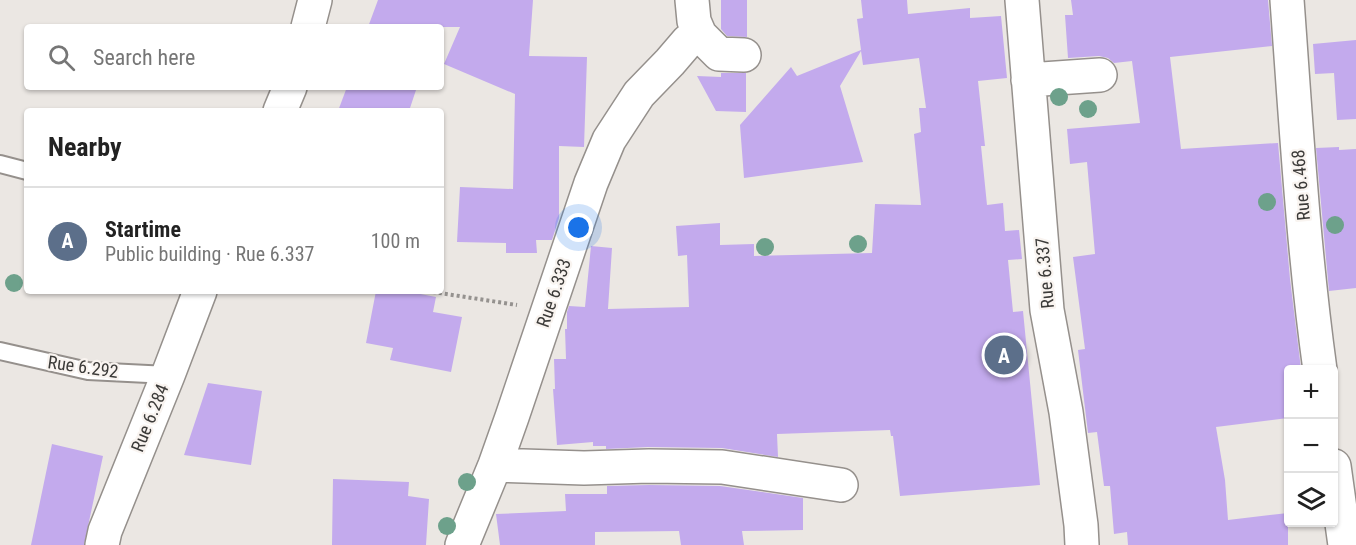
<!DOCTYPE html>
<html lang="en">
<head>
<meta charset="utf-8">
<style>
  :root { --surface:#fff; --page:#f2f2f2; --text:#222; --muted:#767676; --line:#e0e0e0; --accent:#7c3aed }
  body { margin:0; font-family:"Roboto Condensed",sans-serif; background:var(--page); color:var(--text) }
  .controls { position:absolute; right:18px; bottom:18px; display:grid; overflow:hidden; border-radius:6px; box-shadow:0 2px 4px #0004 }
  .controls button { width:54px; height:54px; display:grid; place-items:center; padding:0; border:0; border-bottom:2px solid var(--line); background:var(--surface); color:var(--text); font:30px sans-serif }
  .you { position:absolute; left:579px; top:228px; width:21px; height:21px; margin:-15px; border:4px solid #fff; border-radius:50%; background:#1a73e8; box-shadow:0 0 0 9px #1a73e833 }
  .badge { display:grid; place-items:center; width:39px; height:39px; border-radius:50%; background:var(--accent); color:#fff; font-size:20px; font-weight:700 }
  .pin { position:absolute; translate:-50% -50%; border:3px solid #fff; box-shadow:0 2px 6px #0006 }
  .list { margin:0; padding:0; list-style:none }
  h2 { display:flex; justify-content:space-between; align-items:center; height:78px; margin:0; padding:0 24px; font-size:26px }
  h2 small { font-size:20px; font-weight:400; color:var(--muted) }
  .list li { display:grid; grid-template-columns:39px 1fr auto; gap:18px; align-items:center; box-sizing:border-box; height:108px; padding:0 24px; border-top:2px solid var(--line) }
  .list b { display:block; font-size:22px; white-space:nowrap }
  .list p { margin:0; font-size:20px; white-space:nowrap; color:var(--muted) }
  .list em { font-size:20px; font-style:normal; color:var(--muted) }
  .icon { flex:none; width:33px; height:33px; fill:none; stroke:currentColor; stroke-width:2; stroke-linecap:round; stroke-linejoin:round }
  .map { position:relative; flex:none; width:1356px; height:545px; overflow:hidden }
  .search { position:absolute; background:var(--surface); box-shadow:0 2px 4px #0004; left:24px; top:24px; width:420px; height:66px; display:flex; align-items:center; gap:15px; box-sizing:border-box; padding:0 21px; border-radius:6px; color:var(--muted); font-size:22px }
  .panel { position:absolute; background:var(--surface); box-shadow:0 2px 4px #0004; left:24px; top:108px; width:420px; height:186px; border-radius:6px }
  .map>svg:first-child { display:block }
  .building { fill:#c3aaed }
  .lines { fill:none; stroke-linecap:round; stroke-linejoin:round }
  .lane-casing { stroke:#95908c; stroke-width:20 }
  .street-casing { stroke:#95908c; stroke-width:36 }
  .secondary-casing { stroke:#95908c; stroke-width:36 }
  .path { stroke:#95928f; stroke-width:4; stroke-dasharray:3 3; stroke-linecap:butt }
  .lane { stroke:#fff; stroke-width:16 }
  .street { stroke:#fff; stroke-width:33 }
  .secondary { stroke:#fff; stroke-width:33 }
  .tree { fill:#6da18b }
  .labels { text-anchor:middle; stroke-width:4.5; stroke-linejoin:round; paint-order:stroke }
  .street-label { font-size:18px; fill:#3c3b39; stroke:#f9f4f0 }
</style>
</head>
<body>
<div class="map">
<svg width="1356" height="545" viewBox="0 0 1356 545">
  <rect width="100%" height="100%" fill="#ebe7e3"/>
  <path class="building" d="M378,0H533L529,56L587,57L584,147L559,146V218L552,240H536L537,253H506V243L457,242L460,187L513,189L515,94L444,64L460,27H368Z
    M721,0H747V37L727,36L721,29Z
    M861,0H907L908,14L970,8V18L1001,16L1007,78L978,81L985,146H981L987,205L1003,203L1005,231L1019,230L1022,259L1008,260L1013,312L1023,311L1040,485L900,496L893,436H891L890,430L777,434L778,457L722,448L648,447L606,449V446H593V442L557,445L553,389H555L554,359H566L565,329H567V312L569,306L585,307L591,246L612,248L608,309L689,307L687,255L678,256L676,226L720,223V245L754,244V256L872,253L875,204L921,205L914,134L921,132L919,108H926L919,58L863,65L861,51L840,86L863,162L744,178L740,125L791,67L797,76L861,50L857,19L863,18Z
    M1071,0H1268L1272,46L1170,57L1181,149L1278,143L1290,279L1301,369H1288V418L1216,427L1225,480L1228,520L1288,513V545H1128L1127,532L1114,534L1110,486H1104L1097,432L1088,433L1078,350L1085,349L1073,257L1095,254L1087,162L1070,164L1067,129L1140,123L1132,61L1114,63L1108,58L1099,56L1068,58L1065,15H1073Z
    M1356,40V119L1337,120L1334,73L1315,74L1313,44Z
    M721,73H746V112L716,111L697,76L721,77Z
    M347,87H417L409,111H338Z
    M1339,147V150L1356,149V288L1329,291L1316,148Z
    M376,291H405L436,297L433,312L462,317L451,372L390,360L393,348L366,343Z
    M208,383L262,391L251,465L184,455Z
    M52,444L103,456L84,545H31Z
    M333,479L409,482L408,496L429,499L426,545H332Z
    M649,485L720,486L803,498V530L742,531L744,545H681L679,531L595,532V545H500L496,514L566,511L565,494H607V486Z"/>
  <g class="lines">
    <defs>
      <path id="lane" d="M0,164L27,171
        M0,351L88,371L168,375"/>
      <path id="street" d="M1022,0L1047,310L1066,412L1081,525L1082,545
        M1287,0C1296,123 1303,247 1320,370
        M700,35L719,54L744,55
        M1028,80L1100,75
        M495,465L584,468L649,466L722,467L841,485
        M1334,466L1345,545
        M462,545L495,465L512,417L591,183L609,140L639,94L670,62L688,41L700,35L694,21L692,0"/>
      <path id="secondary" d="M308,27L315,0
        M280,111L290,87
        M102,545L105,531L168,375L200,291"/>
    </defs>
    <use href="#lane" class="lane-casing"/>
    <use href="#street" class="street-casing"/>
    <use href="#secondary" class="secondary-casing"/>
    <path class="path" d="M427,291L517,305"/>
    <use href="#lane" class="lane"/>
    <use href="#street" class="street"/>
    <use href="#secondary" class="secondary"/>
  </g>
  <g class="tree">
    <circle cx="1059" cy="97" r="9"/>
    <circle cx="1088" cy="109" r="9"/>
    <circle cx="1267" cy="202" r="9"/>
    <circle cx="1335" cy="225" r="9"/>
    <circle cx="858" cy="244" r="9"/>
    <circle cx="765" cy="247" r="9"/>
    <circle cx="14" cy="283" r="9"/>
    <circle cx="467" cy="482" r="9"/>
    <circle cx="447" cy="526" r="9"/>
  </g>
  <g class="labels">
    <g class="street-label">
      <text transform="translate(1301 185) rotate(-95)" y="6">Rue 6.468</text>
      <text transform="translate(1045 273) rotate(-95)" y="6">Rue 6.337</text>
      <text transform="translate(554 293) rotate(-71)" y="6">Rue 6.333</text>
      <text transform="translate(83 367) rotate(8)" y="6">Rue 6.292</text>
      <text transform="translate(150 418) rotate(-68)" y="6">Rue 6.284</text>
    </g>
  </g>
</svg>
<div class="controls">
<button>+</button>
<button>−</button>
<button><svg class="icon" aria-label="layers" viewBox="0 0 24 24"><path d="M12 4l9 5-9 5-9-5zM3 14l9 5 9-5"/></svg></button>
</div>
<div class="you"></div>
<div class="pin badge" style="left:1004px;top:355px;background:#5c6f8a">A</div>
<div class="search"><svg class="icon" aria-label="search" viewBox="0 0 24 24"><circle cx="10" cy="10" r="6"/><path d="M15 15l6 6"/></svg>Search here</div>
<section class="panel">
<h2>Nearby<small></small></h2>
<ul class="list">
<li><span class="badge" style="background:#5c6f8a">A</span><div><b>Startime</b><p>Public building · Rue 6.337</p></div><em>100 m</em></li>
</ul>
</section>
</div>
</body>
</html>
